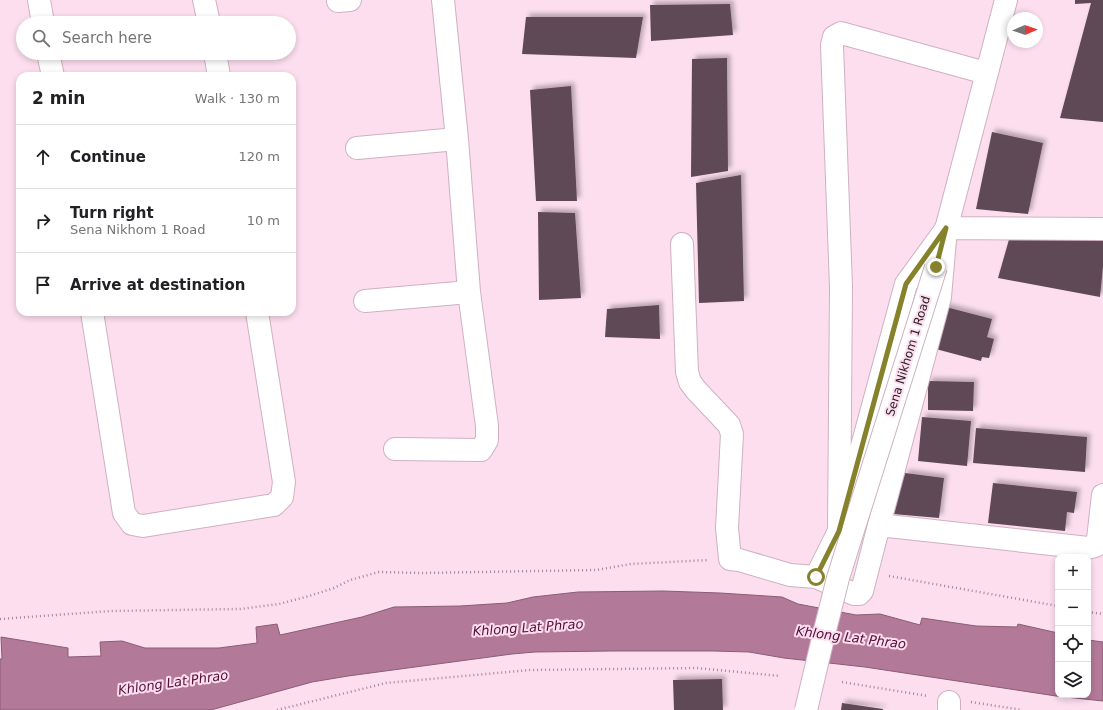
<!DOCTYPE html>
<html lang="en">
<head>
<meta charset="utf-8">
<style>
  :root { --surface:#fff; --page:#f2f2f2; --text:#202124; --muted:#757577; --line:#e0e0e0 }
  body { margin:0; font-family:"DejaVu Sans",sans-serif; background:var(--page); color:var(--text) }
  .controls { position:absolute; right:12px; bottom:12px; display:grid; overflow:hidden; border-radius:8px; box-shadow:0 2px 6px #0003 }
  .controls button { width:36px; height:36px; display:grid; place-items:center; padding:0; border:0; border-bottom:1px solid var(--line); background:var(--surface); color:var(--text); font:20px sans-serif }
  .compass { position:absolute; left:1007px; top:12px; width:36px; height:36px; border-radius:50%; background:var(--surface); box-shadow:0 2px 6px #0003; rotate:88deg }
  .stop { position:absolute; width:12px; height:12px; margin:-9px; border:3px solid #85822b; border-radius:50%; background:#fff }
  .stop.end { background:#85822b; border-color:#fff; box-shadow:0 1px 4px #0008 }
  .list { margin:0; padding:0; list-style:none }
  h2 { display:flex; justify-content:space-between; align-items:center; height:52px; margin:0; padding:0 16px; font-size:17px }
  h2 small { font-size:13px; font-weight:400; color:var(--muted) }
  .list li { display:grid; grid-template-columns:26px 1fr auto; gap:12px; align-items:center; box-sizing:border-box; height:64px; padding:0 16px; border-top:1px solid var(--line) }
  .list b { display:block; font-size:15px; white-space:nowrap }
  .list p { margin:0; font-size:13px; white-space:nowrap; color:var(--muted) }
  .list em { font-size:13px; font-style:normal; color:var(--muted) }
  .icon { flex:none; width:22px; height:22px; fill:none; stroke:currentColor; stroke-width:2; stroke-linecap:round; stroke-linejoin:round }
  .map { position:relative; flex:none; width:1103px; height:710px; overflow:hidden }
  .search { position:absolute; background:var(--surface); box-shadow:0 2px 6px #0003; left:16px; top:16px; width:280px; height:44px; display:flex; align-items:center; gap:10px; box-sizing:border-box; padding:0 14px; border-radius:22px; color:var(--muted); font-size:15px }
  .panel { position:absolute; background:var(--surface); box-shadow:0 2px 6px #0003; left:16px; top:72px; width:280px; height:244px; border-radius:12px }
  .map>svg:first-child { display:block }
  .water { fill:#b37999; stroke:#895d76 }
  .building { fill:#614856; filter:url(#shadow) }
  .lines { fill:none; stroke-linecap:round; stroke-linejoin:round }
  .minor-casing { stroke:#cfb1c1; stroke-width:24 }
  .path { stroke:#9e8994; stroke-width:2.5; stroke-dasharray:1 3; stroke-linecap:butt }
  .minor { stroke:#fff; stroke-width:22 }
  .minor-bridge-casing { stroke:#cfb1c1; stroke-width:24; stroke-linecap:butt }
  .minor-bridge { stroke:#fff; stroke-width:22 }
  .route { stroke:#85822b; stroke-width:5 }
  .labels { text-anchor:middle; stroke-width:4; stroke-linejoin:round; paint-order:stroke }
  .street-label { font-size:12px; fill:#281d23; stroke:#fcdeee }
  .water-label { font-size:13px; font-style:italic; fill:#540d3c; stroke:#fcdeee }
</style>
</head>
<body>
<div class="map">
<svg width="1103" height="710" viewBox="0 0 1103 710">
  <defs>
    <filter id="shadow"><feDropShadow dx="3.5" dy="-3.5" stdDeviation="2" flood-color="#0004"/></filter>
  </defs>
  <rect width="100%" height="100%" fill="#fcdeee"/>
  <path class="water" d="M663,591L720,593L782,597L798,604L856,615L880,614L920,625L922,618L976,626L1017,627L1018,624L1058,633V695H1088V640L1103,642V701L1056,696L865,667L784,658L749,652L714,651H611L535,652L512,654L348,676L312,682L211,710H0V659H2L1,637L68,648V657L101,656L100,642L122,641L145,648H219L257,643L256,627L277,624L280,635L362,617L394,607L460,606L507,603L533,597L578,592Z"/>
  <path class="building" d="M1075,0H1103V122L1060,118L1091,3L1075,4Z
    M730,4L733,35L651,41L650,5Z
    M526,17H643L636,58L522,54Z
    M727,58L728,171L691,177L692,59Z
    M571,86L577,201H536L530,90Z
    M992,132L1043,143L1028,214L976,209Z
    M741,175L744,301L699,303L696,183Z
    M538,212L575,213L581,298L539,300Z
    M1012,229L1103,235V266L1100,297L998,278Z
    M659,305L660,339L605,337L607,309Z
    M942,306L992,319L987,337L994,339L989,358L982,357L981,361L932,348Z
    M928,381L974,382L973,411L928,410Z
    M922,417L971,421L967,466L918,461Z
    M976,428L1087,437L1085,472L973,463Z
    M905,473L944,478L939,518L893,514Z
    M993,483L1077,492L1074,513L1067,512L1065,531L988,523Z
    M722,679L723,710H674L673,680Z
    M842,703L883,709V710H841Z"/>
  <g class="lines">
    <defs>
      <path id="minor" d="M39,0L43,23
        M204,0L209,23
        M338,1L350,0
        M48,53L53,76
        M215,53L219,76
        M357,148L457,139
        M946,228L1103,229
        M943,241L1006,0
        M682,244L687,372L690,382L696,390L729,425L732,434L727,528L730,559L739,560L790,575L816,577L854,594H859L862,591L879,525L940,297L946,228
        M365,301L469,292
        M92,312L124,513L132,524L143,526L274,505L282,497L284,482L257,312
        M395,449L481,450L487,440V426L469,292L457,139L443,0
        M879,525L1088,548L1095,546L1098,539L1103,495
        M839,531L841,287L832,45L834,37L841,33L986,73
        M816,577L839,531L906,284L946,229
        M949,710V702"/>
    </defs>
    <use href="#minor" class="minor-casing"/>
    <path class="path" d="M889,576L1058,606
      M1088,612L1103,614
      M0,619L111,611L240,609L279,604L309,596L334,588L350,580L379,572L422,573L596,570L631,564L709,560
      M842,682L928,696
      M971,702L1022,710
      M277,710L386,683L530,670L697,668L780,676"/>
    <use href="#minor" class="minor"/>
    <defs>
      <path id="minor-bridge" d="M806,710L824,634L838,578L936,267"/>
    </defs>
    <use href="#minor-bridge" class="minor-bridge-casing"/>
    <use href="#minor-bridge" class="minor-bridge"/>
  </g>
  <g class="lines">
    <path class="route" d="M816,577L839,531L906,284L946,228L936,267"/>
  </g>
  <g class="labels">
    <g class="street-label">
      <text transform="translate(908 356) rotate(-73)" y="4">Sena Nikhom 1 Road</text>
    </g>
    <g class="water-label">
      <text transform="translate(528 627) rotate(-4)" y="5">Khlong Lat Phrao</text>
      <text transform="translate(851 637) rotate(7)" y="5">Khlong Lat Phrao</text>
      <text transform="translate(173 682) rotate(-8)" y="5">Khlong Lat Phrao</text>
    </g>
  </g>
</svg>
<div class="controls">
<button>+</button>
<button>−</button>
<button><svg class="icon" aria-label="locate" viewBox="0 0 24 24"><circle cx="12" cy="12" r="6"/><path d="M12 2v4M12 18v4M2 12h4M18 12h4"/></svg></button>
<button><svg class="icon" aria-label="layers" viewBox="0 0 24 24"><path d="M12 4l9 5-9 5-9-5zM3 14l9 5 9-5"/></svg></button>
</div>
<svg class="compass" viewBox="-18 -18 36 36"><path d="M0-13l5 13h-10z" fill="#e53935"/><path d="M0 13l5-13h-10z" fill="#757577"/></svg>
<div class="stop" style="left:816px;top:577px"></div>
<div class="stop end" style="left:936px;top:267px"></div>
<div class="search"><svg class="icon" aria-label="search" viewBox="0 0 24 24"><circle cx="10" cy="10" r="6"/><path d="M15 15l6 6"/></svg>Search here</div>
<section class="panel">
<h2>2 min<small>Walk · 130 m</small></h2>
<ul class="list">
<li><svg class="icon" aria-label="ahead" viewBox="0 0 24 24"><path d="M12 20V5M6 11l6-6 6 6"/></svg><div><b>Continue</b></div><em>120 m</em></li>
<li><svg class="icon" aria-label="right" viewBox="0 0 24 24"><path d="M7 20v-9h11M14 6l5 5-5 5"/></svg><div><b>Turn right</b><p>Sena Nikhom 1 Road</p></div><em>10 m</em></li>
<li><svg class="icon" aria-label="arrive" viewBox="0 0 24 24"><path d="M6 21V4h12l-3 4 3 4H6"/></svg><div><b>Arrive at destination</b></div></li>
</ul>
</section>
</div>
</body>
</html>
